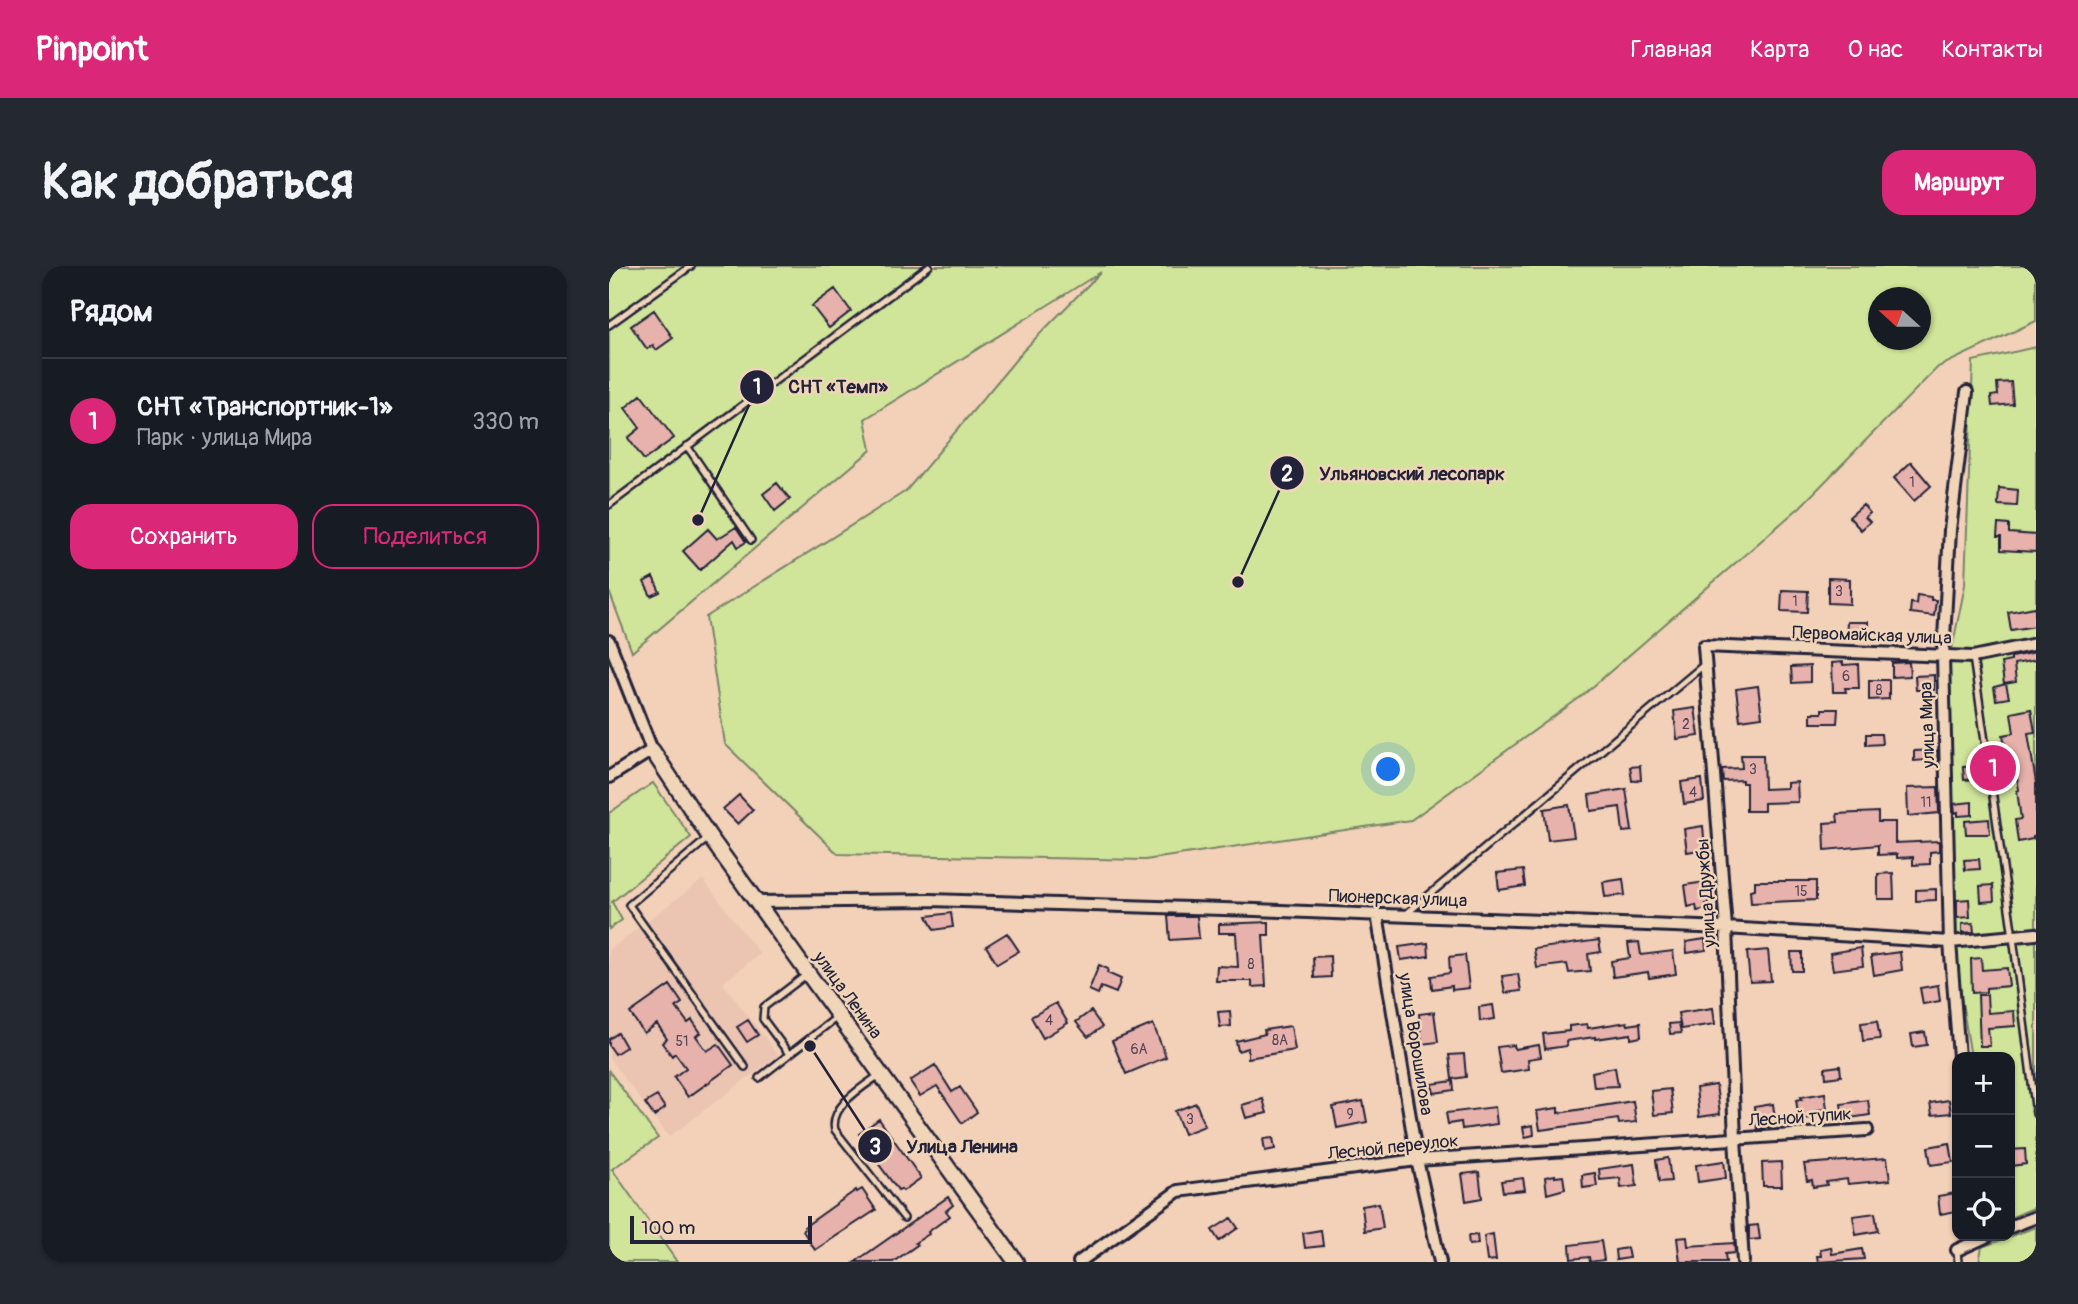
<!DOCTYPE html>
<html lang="ru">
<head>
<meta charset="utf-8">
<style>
  :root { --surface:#171b24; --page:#242831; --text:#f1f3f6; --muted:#9ea1a6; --line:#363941; --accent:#db2777 }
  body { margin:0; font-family:Pangolin,sans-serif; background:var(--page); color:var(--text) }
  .controls { position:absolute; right:21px; bottom:21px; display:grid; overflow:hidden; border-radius:14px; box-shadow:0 2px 5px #0004 }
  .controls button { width:63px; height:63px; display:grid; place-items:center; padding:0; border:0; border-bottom:2px solid var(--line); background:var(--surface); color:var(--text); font:35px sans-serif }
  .compass { position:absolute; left:1259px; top:21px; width:63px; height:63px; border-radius:50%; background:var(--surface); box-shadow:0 2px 5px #0004; rotate:291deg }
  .scale { position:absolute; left:21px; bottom:18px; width:182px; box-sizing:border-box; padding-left:7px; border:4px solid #22223b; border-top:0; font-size:19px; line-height:24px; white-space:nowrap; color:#22223b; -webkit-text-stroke:5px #f1d5b8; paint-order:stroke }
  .you { position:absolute; left:780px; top:504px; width:24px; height:24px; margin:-18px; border:5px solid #fff; border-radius:50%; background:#1a73e8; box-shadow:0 0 0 10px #1a73e833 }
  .badge { display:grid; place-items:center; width:46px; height:46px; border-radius:50%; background:var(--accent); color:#fff; font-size:23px; font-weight:700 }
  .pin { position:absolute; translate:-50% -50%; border:4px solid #fff; box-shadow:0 2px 7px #0006 }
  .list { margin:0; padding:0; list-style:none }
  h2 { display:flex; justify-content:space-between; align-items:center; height:91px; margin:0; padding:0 28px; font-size:30px }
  h2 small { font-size:23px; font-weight:400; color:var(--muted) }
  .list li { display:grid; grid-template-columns:46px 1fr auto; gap:21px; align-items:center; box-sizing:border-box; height:126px; padding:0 28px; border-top:2px solid var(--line) }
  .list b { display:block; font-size:26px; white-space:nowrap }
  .list p { margin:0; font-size:23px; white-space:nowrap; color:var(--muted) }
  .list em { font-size:23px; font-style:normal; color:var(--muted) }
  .actions { display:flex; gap:14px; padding:21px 28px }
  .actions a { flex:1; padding:16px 0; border:2px solid var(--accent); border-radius:21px; text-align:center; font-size:24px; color:var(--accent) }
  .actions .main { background:var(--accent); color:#fff }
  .icon { flex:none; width:38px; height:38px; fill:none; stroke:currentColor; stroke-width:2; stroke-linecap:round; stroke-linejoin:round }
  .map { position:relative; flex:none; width:1427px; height:996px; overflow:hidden; border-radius:21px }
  header { display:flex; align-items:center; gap:42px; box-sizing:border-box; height:98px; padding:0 35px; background:var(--accent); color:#fff }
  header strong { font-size:33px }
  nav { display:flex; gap:38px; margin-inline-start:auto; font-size:24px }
  .intro { display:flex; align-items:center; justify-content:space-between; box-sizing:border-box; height:168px; padding:0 42px }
  h1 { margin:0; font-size:49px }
  .button { padding:18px 32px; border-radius:21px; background:var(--accent); color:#fff; font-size:24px; font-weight:700 }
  main { display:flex; gap:42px; padding:0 42px }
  aside { flex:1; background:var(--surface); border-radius:21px; box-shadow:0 2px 5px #0004 }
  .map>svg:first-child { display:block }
  .built { fill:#ebc5b2 }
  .green { fill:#d0e599; stroke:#79846a; stroke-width:2; fill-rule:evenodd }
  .building { fill:#e7b2ab; stroke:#22223b; stroke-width:2 }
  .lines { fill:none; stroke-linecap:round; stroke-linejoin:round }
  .service-casing { stroke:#22223b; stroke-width:10 }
  .minor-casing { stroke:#22223b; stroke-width:16 }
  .tertiary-casing { stroke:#22223b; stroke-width:19 }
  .service { stroke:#f1d5b8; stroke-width:5 }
  .minor { stroke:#f1d5b8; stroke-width:10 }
  .tertiary { stroke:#f1d5b8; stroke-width:14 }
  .labels { text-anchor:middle; stroke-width:5; stroke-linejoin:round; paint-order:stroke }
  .number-label { font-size:14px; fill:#534657 }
  .street-label { font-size:18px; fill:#22223b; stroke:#f1d5b8 }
  .leader { fill:none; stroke:#22223b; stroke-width:2.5 }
  .callout-dot { fill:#22223b; stroke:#f1d5b8; stroke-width:2.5 }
  .mark-label { font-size:21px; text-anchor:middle; font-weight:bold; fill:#fff }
  .callout-label { font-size:19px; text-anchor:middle; font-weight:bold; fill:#22223b; stroke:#f1d5b8; stroke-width:5; stroke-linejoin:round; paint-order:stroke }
</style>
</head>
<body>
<header>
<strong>Pinpoint</strong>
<nav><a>Главная</a><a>Карта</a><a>О нас</a><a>Контакты</a></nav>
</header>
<div class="intro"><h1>Как добраться</h1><a class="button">Маршрут</a></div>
<main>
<aside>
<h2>Рядом<small></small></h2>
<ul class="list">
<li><span class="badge">1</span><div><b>СНТ «Транспортник-1»</b><p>Парк · улица Мира</p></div><em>330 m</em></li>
</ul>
<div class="actions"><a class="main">Сохранить</a><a>Поделиться</a></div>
</aside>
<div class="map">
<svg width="1427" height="996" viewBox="0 0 1427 996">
  <rect width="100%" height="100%" fill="#f3d1b8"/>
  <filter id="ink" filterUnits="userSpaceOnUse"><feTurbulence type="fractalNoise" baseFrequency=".0143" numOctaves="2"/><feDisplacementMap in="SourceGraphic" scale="14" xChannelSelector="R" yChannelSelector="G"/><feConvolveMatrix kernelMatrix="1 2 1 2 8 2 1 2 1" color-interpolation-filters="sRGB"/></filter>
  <g filter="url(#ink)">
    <path class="built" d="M94,613L151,688L114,717L169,789L60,871L0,792V684Z"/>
    <path class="green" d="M0,0H1427V55L1329,101L1191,241L973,430L802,554L536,594L229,588L116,478L97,351L297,225L414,85L492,6L256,153L262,184L23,386L0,325ZM1269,32H1311V74H1269Z
      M1427,81V941L1401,952V791H1362L1344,682L1341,610V393L1356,319L1364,95Z
      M44,517L82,571L3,636L13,654L0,663V547Z
      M0,805L49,872L3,903L68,996H4L0,991Z
      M1427,961V993L1403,996H1370L1373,981Z"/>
    <path class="building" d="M226,23L242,45L220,62L203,40Z
      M45,44L64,72L47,84L44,79L38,83L22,60Z
      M1402,116L1404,138L1383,140L1382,130L1389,129L1388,117Z
      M32,129L65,172L35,194L19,172L31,162L16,142Z
      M1302,196L1322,220L1305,235L1285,212Z
      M168,217L181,233L166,245L154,228Z
      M1390,222L1409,224L1408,240L1389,239Z
      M1254,239L1261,247L1256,251L1261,256L1252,264L1240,251Z
      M1389,258L1400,259V267L1427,269V286L1392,284V271H1388Z
      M127,261L137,276L129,281L125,274L91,304L74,285L99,263L108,273Z
      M44,311L51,326L42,330L35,316Z
      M1219,312L1241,313V338L1219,337Z
      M1173,324L1199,325L1198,346L1172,345Z
      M1308,329L1322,331V334H1327L1325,350L1301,347L1302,337L1307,338Z
      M1426,341L1427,360L1402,364L1399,346Z
      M1238,356H1259V371H1237Z
      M1427,386V394L1405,398L1407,416L1395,418L1392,397L1402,395V391Z
      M1234,396V399L1249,398L1250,422H1236L1237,426H1224L1223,397Z
      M1300,396L1301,410L1283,411V397Z
      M1201,400V416L1183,417L1182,401Z
      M1325,409V424H1307L1306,410Z
      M1260,414H1280V433L1260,434Z
      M1397,418L1400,432L1387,434L1385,421Z
      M1149,420L1153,451L1131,454L1127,423Z
      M1086,442L1090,470L1068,473L1065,445Z
      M1213,443H1229L1228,457H1202V447H1213Z
      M1422,443L1426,466L1419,467L1427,517V570L1424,571V573L1409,576L1406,554L1412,553L1408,525L1410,524L1404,487L1398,488L1394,469L1405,467L1402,447Z
      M1257,468H1272L1273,478L1257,479Z
      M1328,484L1329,500L1317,501V494L1305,495V485Z
      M1132,489H1154L1155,523L1178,522V517L1188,516L1189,536L1155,537V545H1137V517H1133V514L1114,515L1113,503L1133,502Z
      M1031,500L1032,514L1023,515L1021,501Z
      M1369,500L1370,513L1355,514L1354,501Z
      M1093,513L1095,535L1075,538L1072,516Z
      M1329,521L1330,547L1299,550L1298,522Z
      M1017,523L1023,565L1014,566L1011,541L982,545L980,529Z
      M130,529L144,544L129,558L114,543Z
      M1363,536V549L1349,550V546L1346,547L1345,538Z
      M960,539L965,571L939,574L935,543Z
      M1269,546V556H1286V577L1330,575V585L1321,586V598L1304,599V591L1288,592V588L1269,589V579L1216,584L1215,557L1229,556L1228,548Z
      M1380,553L1381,568H1357L1356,555Z
      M1094,560L1096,583L1078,586L1075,563Z
      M1370,593L1371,603L1356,604L1355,594Z
      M914,604L916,620L890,624L888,607Z
      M1284,607L1285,633H1269V608Z
      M1014,613L1016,629L996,631L994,616Z
      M1146,615H1207V634L1142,637L1141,624L1146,623Z
      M1097,616L1099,638H1097L1098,643L1088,645L1087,639L1079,641L1076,619Z
      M1384,619L1385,635L1372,636L1371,620Z
      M1327,623V634L1307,635V624Z
      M1360,633L1361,651L1348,652V634Z
      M342,647L344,661L325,664L318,650Z
      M559,650H588L590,672L561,674Z
      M660,656V669H654L657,720L643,721V715H607L608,700L629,701L627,667H610V658Z
      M1364,657L1365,666L1353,667V658Z
      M398,667L410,685L388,698L377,680Z
      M1096,673L1097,684L1078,687L1077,676Z
      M990,674L992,686L979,688L981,705L960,707L958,698L928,702L925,683Z
      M1030,676L1032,689L1064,685L1067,708L1040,712L1039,706L1004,711L1002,695L1021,692L1019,677Z
      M819,677L820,690L792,694L790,681Z
      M1252,682L1254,700L1224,704L1221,687Z
      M1159,684L1162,715L1141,716L1138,686Z
      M1182,686H1193V705H1183Z
      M1291,686L1293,704L1265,709L1262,690Z
      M856,689L860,722L843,724V720L823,723L822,710L841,707L840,691Z
      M721,690L722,711L705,712L704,691Z
      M1372,692L1373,704L1398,702L1400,720L1377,722V726L1363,727L1362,693Z
      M490,699L499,703L498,707L512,713L507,727L492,721L489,728L480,724Z
      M909,708L912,725L896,727L893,710Z
      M61,719L73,737L67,741L79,757L83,754L92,767L87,770L98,785L109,778L124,799L79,831L65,811L77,802L66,787L63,790L53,777L58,773L48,758L35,767L21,747Z
      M1329,719L1331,735L1314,738L1311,722Z
      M1369,729H1378L1379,747L1405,745L1406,760L1379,762L1381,780H1371Z
      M447,737L459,757L434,772L422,751Z
      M884,739L886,753L871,755L870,741Z
      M1104,742L1106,758L1072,763L1069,747Z
      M482,745L493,761L479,771L467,756Z
      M621,745L622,760L611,761L609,746Z
      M825,746L829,776L813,778L810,748Z
      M139,754L149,769L138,776L128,761Z
      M1268,755L1271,773L1254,775L1252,757Z
      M1018,756L1019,759L1031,757L1032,771L1022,773V768L986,773V771L957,775L958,780L936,783L934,768L960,765V760L978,758L979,762Z
      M1070,757L1072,767L1061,768L1060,758Z
      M544,758L557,791L517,808L503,775Z
      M682,760L686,784L639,792V782L629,785L627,775L656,768L655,764Z
      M1316,766L1318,779L1304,781L1302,768Z
      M9,767L17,781L6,788L0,779V773Z
      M905,779L906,783L930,779L932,791L919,793L920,803L892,807L888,781Z
      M855,788L857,811L843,813L840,789Z
      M326,799L343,826L351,821L368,846L353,857L328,820L311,830L301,815Z
      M1231,800L1232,810L1217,812L1216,802Z
      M1006,801L1009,820L985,821L983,806Z
      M844,815L845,824L825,827L823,818Z
      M1107,819L1111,848L1090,851L1087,822Z
      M1061,823L1064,847L1045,849L1042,825Z
      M1216,827L1218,843L1209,844L1210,851L1195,853L1194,846L1189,847L1187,834L1193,833L1192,831Z
      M48,830L56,842L45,850L36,837Z
      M654,833L658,847L637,852L633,839Z
      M1259,834L1261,849L1234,853L1232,838Z
      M1340,834L1342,847L1323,849L1321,837Z
      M754,835L758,856L728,862L724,841Z
      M1024,835L1027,856L1010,858L1009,853L931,864L928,845L949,842V847Z
      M587,837L596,860L575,868L566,845Z
      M1164,838L1167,860L1148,863L1145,841Z
      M886,841L888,858L853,863L852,856L839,858L837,847Z
      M270,853L312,912L294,925L292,923L289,924L251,873L253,872L250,868Z
      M924,859L925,869L916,871L914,861Z
      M664,872L666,883L656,885L654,873Z
      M1341,877L1344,896L1322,899L1319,881Z
      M1416,883L1417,898L1401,900V884Z
      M1059,892L1062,915L1050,916L1047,894Z
      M1278,892L1281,914L1239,918L1238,913L1217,916L1218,919L1204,921L1203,914L1198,915L1195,898Z
      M1115,895L1117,912L1089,916L1087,899Z
      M1172,896L1173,920H1154L1153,897Z
      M1025,898L1028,920L1012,922L1011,912L991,914L990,903Z
      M870,906L873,932L857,935L853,908Z
      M986,907L988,920L974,922L973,909Z
      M946,909V911L954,910L956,923L938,928L936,911Z
      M914,912L916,924L894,926L892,915Z
      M253,923L267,944L206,984L194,965L196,963L195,961L247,924L248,926Z
      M1347,927L1348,945L1331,948L1329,930Z
      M339,931L344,939L337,945L341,950L319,966L320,968L306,977L308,979L284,996H246Z
      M770,937L774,962L756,965L753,940Z
      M1266,947L1269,965L1247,969L1244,950Z
      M622,952L629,962L610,975L603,964Z
      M1149,959L1151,973L1140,974V960Z
      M712,964L714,980L696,982L694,967Z
      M884,968L887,994L878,995L875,970Z
      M868,969L869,978L860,979L859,970Z
      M1078,971L1079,980L1125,977L1126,987L1116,988L1117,996H1071L1068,972Z
      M992,975L995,994L981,996L980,991L962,993L961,979Z
      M1222,981L1223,988L1253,983L1255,993L1209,996L1208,990H1212L1211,983Z
      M1018,982L1020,992L1007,994L1006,984Z"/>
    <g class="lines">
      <defs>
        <path id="service" d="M0,59L82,0
          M78,180L142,274
          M0,239L320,0
          M1364,391L1404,671L1427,848
          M98,573L20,639L136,801
          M796,649L1097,397
          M180,788L154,753L155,741L197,709
          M269,810C252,822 220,841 226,864L295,952
          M150,812L228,751
          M1348,984L1349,996"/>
        <path id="minor" d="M0,375L43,484L0,511
          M148,636L321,634L647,644L1117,662L1341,676L1427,668
          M768,648L808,894L831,996
          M1350,791L1341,676L1334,390L1341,264L1358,126
          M1401,961L1427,951
          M1348,984L1379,970
          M470,996L569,925L808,894L1258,864
          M1134,996L1126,873L1117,662L1095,380L1364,391L1427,378"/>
        <path id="tertiary" d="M43,484L100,570L407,996"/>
      </defs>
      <use href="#service" class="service-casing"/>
      <use href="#minor" class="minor-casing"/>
      <use href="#tertiary" class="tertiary-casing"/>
      <use href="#service" class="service"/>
      <use href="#minor" class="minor"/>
      <use href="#tertiary" class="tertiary"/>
    </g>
  </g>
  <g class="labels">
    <g class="number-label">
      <text x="1303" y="221">1</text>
      <text x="1230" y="330">3</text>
      <text x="1186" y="340">1</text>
      <text x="1237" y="415">6</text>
      <text x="1270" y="429">8</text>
      <text x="1077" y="463">2</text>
      <text x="1144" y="508">3</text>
      <text x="1084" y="531">4</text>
      <text x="1317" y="541">11</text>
      <text x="1192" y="630">15</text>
      <text x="642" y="703">8</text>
      <text x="440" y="759">4</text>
      <text x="671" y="779">8А</text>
      <text x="73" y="780">51</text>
      <text x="530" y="788">6А</text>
      <text x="741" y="853">9</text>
      <text x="581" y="858">3</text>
    </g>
    <g class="street-label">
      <text transform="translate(1263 369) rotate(2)" y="6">Первомайская улица</text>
      <text transform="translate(1318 459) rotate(-92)" y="6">улица Мира</text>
      <text transform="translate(1097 627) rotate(-94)" y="6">улица Дружбы</text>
      <text transform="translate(789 632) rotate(2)" y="6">Пионерская улица</text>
      <text transform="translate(239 729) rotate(54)" y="6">улица Ленина</text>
      <text transform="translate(807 778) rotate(81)" y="6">улица Ворошилова</text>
      <text transform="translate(1191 851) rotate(-4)" y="6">Лесной тупик</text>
      <text transform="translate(784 881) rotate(-6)" y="6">Лесной переулок</text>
    </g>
  </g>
  <path class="leader" d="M89 254L148 121M629 316L678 207M201 780L266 880"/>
  <g class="callout-dot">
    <circle cx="89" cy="254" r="7"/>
    <circle cx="629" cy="316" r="7"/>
    <circle cx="201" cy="780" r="7"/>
    <circle cx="148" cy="121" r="18"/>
    <circle cx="678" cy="207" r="18"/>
    <circle cx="266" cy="880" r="18"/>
  </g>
  <g class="mark-label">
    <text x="148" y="128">1</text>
    <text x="678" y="215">2</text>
    <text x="266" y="888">3</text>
  </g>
  <g class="callout-label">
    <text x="229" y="127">СНТ «Темп»</text>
    <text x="803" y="214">Ульяновский лесопарк</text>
    <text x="353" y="887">Улица Ленина</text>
  </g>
</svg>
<div class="controls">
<button>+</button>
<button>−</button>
<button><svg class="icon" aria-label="locate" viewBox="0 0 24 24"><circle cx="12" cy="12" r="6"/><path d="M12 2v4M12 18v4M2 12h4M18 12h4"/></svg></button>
</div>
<svg class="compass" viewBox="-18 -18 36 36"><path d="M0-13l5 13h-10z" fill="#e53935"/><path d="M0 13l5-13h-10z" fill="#9ea1a6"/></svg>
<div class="scale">100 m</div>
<div class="you"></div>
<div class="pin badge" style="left:1384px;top:502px">1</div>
</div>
</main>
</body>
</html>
